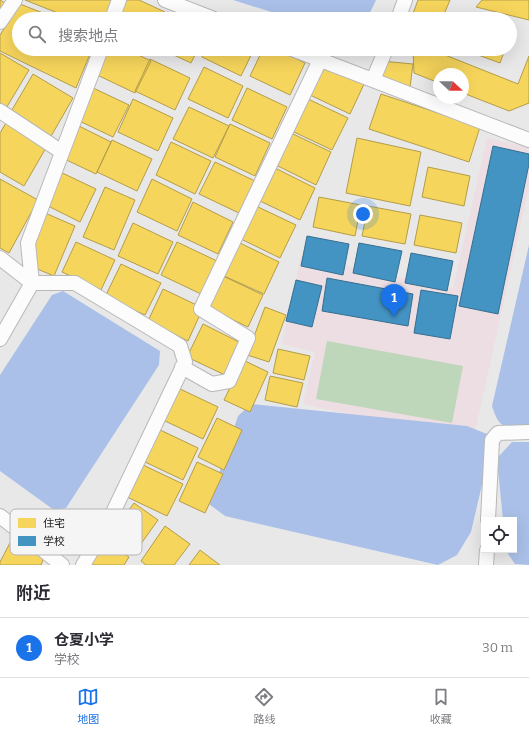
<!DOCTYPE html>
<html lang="zh">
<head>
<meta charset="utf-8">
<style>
  :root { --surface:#fff; --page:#f7f7f7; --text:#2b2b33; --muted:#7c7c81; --line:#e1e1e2; --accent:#1a73e8 }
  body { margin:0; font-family:Bitter,"Noto Sans SC",serif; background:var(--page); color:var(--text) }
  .controls { position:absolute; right:12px; bottom:12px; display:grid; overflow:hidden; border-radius:0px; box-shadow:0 4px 16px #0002 }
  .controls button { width:36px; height:36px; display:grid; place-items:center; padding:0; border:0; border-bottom:1px solid var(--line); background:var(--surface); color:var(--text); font:20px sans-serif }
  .compass { position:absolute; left:433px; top:68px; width:36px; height:36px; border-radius:50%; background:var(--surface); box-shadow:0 4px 16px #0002; rotate:112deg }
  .you { position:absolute; left:363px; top:214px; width:14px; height:14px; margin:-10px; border:3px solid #fff; border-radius:50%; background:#1a73e8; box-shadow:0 0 0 6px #1a73e833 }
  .badge { display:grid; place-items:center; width:26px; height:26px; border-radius:50%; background:var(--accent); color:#fff; font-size:13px; font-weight:700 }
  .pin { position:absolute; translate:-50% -33px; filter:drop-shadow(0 1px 2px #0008) }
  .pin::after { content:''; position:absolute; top:21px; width:14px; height:12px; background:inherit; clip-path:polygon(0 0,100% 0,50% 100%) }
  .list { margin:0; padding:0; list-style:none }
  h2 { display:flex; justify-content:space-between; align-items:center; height:52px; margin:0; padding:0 16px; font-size:17px }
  h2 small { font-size:13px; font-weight:400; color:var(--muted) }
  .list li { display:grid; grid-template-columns:26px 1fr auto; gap:12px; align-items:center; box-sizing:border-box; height:60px; padding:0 16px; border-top:1px solid var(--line) }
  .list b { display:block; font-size:15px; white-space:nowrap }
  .list p { margin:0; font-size:13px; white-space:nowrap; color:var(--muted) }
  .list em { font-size:13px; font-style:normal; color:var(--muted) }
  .icon { flex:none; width:22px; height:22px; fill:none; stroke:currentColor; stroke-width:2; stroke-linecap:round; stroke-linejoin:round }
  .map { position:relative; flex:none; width:529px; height:565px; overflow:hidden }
  .search { position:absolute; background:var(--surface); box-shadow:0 4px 16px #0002; left:12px; right:12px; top:12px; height:44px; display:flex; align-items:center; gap:10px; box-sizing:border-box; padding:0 14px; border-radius:22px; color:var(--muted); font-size:15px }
  .sheet { height:112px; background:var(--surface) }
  nav { display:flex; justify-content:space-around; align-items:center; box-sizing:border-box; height:56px; border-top:1px solid var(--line); background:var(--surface); font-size:11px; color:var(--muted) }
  nav a { display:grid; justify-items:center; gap:2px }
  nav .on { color:var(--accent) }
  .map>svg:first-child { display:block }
  .education { fill:#ecdee2 }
  .green { fill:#bed6ba }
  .water { fill:#aac0e8 }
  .homes { fill:#f6d55c; stroke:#b49d49 }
  .schools { fill:#4393c3; stroke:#376f91 }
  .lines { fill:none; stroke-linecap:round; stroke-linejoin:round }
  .lane-casing { stroke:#b8b8b9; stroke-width:16 }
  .lane { stroke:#fcfcfc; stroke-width:14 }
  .key { fill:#f5f5f6; stroke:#b4b4b5; stroke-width:1 }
  .key-label { font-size:11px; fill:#1b1b1c }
</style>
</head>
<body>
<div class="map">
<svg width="529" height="565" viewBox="0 0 529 565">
  <rect width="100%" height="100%" fill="#e8e8e8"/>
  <path class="education" d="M487,138L529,147V187L473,441L303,404L315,352L282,344L301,256L453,289Z"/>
  <path class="green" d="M327,341L463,366L452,423L316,399Z"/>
  <path class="water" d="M233,0H376L367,19H294Z
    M529,245V426C505,427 500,431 492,406Z
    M63,291L160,351L159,365L66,508L54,510L0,471V375L52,295Z
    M251,404L467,426L487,434L488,459L471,532L457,555L438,565L225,516L209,504L238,416Z
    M512,442H529V565L515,564L506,551L514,550V520H503L498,470L499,456Z"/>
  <path class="homes" d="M0,0L8,5L0,17Z
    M25,0H112L105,19H73Z
    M122,0H139L165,12L162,19H113Z
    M418,0H450L442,19H411Z
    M482,0H529V20L476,7Z
    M20,4L58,19H19V49H92L76,88L0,51V35Z
    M167,12L182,19H164Z
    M107,49H126L151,61L135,93L95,74Z
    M161,49H198L191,63Z
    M205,49H254L241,76L202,57Z
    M263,49H277L305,63L290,95L250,76Z
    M413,49H430L518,84L529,56V103L509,111L463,93V74H439V83L414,73Z
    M462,49H505L500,63Z
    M0,53L29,70L5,110L0,107Z
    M150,59L190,78L175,110L135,91Z
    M382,61L413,64L410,87L379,83Z
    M325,63L365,82L350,114L310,95Z
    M204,67L243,86L228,118L188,99Z
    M33,74L73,98L50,138L9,115Z
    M89,86L129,105L113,137L73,118Z
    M247,88L287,107L272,139L232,120Z
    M381,94L480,127L469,162L369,129Z
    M133,99L173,118L158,151L118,132Z
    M308,99L348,118L332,150L292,131Z
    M189,107L229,126L213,158L173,139Z
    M71,122L111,142L96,174L56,155Z
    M6,123L47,146L24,186L0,172V133Z
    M230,124L270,143L255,176L215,157Z
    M291,133L331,152L316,185L276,165Z
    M357,138L421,152L410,206L346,193Z
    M112,140L152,159L137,191L97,172Z
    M171,142L211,161L195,194L156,175Z
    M215,162L255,181L239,213L199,194Z
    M428,167L470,176L464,206L422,197Z
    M275,168L315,188L300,220L260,201Z
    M56,170L96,189L80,222L40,202Z
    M0,179L38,200L9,253L0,248Z
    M152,179L192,199L177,231L137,212Z
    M105,187L135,200L114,250L83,237Z
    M319,197L361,205L355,236L313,227Z
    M193,202L233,222L218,254L178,235Z
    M256,206L296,225L280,258L241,239Z
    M368,206L411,214L405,244L362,236Z
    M45,213L75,226L54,276L23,263Z
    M420,215L462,223L456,253L414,245Z
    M133,223L173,242L158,274L118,256Z
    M76,242L115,260L101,290L62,272Z
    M177,242L217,261L201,294L161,275Z
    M240,243L279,262L264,294L224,276Z
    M121,264L161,283L145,315L105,297Z
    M223,276L263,295L248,327L208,308Z
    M163,289L203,308L188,341L148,321Z
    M265,307L286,315L269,362L247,355Z
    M203,324L243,344L227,376L187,357Z
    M278,349L310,356L304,380L273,373Z
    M243,360L268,372L250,412L224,400Z
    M270,376L303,383L297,407L265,400Z
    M178,388L218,407L203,439L163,420Z
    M217,418L242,430L224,470L198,457Z
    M158,429L198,448L183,480L143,461Z
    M197,462L223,474L205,513L179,501Z
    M143,465L183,484L167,516L127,497Z
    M134,503L158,520L133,555L109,537Z
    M165,526L190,544L174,565H146L141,561Z
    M12,539L45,555L41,565H0V562Z
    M105,540L129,557L124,565H87Z
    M200,550L220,565H189Z"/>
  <path class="schools" d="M493,146L529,154V164L498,314L459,306Z
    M307,236L349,244L343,275L301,266Z
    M359,243L402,251L395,282L353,273Z
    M411,253L453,261L447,291L405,283Z
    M327,278L413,294L408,326L322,311Z
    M296,280L322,286L312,327L286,321Z
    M421,290L458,296L450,339L414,333Z"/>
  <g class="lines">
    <defs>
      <path id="lane" d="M165,0L214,19
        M112,19L119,0
        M398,19L405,0
        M0,22L15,0
        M292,49L529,140
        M373,80L386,49
        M0,111L62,152
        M0,258L32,283H75L180,346L185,362L107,525L83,565
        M0,339L32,283L28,243L101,49
        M182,367L212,384L229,381L248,338L201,309L320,60
        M0,516L62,565
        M488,520L492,440L498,433L529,432
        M486,565L487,550"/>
    </defs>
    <use href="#lane" class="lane-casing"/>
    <use href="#lane" class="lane"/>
  </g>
  <rect x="10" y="509" width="132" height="46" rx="6" class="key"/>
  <rect x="18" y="518" width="18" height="10" fill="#f6d55c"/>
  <rect x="18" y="536" width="18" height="10" fill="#4393c3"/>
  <g class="key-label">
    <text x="43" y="527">住宅</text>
    <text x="43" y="545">学校</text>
  </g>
</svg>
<div class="controls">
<button><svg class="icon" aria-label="locate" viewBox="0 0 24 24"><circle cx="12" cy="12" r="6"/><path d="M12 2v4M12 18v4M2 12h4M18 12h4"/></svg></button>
</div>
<svg class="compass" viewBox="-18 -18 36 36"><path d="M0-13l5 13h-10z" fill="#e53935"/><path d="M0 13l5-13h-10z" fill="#7c7c81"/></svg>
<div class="you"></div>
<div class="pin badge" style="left:394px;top:317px">1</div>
<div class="search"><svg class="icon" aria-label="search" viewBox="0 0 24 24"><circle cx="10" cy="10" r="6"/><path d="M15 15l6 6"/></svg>搜索地点</div>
</div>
<section class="sheet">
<h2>附近<small></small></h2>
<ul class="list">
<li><span class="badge">1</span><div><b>仓夏小学</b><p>学校</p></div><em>30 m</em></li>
</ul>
</section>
<nav>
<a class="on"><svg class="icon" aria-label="map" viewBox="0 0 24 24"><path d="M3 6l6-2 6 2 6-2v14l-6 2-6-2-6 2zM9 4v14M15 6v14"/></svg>地图</a>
<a><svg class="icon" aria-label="directions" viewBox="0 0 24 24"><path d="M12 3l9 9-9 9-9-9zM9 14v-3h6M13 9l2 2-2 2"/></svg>路线</a>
<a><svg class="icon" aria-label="saved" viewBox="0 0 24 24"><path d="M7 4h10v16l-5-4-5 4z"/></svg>收藏</a>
</nav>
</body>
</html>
